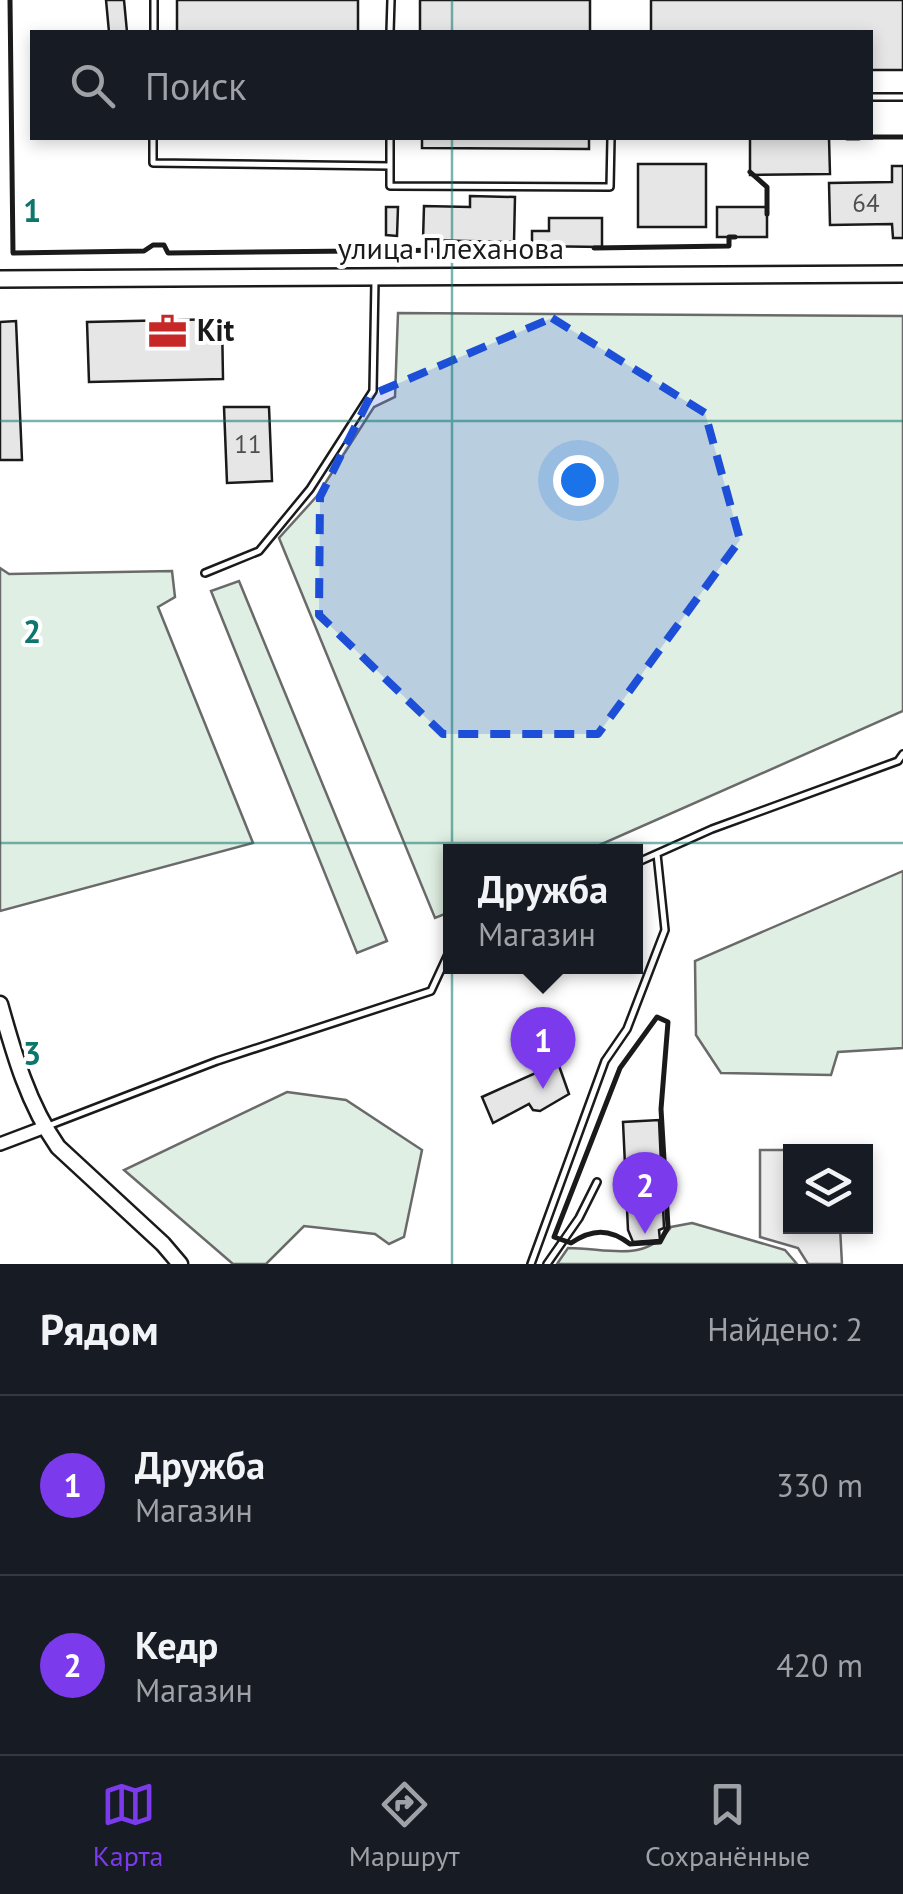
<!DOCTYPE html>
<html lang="ru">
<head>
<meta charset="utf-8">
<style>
  :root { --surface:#171b24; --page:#242831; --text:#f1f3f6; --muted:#9ea1a6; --line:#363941; --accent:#7c3aed }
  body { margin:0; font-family:"PT Sans",sans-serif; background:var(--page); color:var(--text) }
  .controls { position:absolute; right:30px; bottom:30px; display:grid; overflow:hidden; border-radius:0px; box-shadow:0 5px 15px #0003 }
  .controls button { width:90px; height:90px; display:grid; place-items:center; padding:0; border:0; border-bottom:2px solid var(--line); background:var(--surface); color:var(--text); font:50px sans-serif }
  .you { position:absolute; left:578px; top:480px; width:35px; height:35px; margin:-25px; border:8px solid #fff; border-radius:50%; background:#1a73e8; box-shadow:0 0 0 15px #1a73e833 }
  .badge { display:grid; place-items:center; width:65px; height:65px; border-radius:50%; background:var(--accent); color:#fff; font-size:32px; font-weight:700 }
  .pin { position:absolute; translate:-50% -82px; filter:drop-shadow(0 2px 5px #0008) }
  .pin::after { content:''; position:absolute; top:52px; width:35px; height:30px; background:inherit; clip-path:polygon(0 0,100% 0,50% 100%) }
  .popup { position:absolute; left:443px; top:844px; width:200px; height:130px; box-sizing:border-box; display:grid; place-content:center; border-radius:0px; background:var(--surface); filter:drop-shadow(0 2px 8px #0005); font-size:32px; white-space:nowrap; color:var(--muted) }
  .popup b { font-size:38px; color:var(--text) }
  .popup::after { content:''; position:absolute; left:50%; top:100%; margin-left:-20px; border:20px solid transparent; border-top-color:var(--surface) }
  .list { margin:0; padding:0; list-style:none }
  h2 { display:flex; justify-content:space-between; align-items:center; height:130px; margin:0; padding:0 40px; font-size:42px }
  h2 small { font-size:32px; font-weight:400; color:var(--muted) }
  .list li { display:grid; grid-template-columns:65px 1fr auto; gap:30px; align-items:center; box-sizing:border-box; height:180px; padding:0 40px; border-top:2px solid var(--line) }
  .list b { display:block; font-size:38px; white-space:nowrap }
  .list p { margin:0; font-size:32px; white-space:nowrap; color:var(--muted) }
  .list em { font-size:32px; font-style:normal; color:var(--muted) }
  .icon { flex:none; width:55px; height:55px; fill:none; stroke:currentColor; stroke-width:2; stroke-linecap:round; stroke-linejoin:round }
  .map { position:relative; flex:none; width:903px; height:1264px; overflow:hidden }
  .search { position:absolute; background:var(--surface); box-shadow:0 5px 15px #0003; left:30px; right:30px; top:30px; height:110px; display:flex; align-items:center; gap:25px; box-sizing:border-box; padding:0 35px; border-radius:0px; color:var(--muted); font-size:38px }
  .sheet { height:490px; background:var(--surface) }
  nav { display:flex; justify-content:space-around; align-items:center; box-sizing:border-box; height:140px; border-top:2px solid var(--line); background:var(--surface); font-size:28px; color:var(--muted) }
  nav a { display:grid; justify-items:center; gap:5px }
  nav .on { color:var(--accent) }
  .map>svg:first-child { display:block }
  .green { fill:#e0efe3; stroke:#6a6a6a; stroke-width:2.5 }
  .parking { fill:#ededed; stroke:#6a6a6a; stroke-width:2.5 }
  .building { fill:#e6e6e6; stroke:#1a1a1a; stroke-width:2.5 }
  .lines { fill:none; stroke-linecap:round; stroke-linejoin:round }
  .service-casing { stroke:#1a1a1a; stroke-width:10 }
  .minor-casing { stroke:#1a1a1a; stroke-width:16 }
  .tertiary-casing { stroke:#1a1a1a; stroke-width:19 }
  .secondary-casing { stroke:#1a1a1a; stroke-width:20 }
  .service { stroke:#fff; stroke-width:5 }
  .minor { stroke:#fff; stroke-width:11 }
  .tertiary { stroke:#fff; stroke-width:14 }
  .secondary { stroke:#fff; stroke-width:15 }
  .wall { stroke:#1a1a1a; stroke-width:5 }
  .marked { fill:#1d4ed8; fill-opacity:0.2; stroke:#1d4ed8; stroke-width:8; stroke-dasharray:20 12; stroke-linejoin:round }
  .grid { fill:none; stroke:#0f766e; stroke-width:2.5; stroke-opacity:0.55 }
  .labels { text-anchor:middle; stroke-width:8; stroke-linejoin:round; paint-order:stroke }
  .number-label { font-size:25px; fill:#4d4d4d }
  .street-label { font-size:30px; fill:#1a1a1a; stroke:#fff }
  .poi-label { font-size:30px; font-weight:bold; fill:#1a1a1a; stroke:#fff; text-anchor:start }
  .grid-label { font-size:32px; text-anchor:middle; font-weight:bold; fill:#0f766e; stroke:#fff; stroke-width:8; stroke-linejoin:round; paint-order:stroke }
</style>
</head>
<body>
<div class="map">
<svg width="903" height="1264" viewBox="0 0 903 1264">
  <rect width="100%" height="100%" fill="#fff"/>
  <path class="green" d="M398,313L903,316V711L586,851L450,852V912L435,918L279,538L317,496L374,407L395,397Z
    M0,568L9,574L172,571L175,597L158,607L253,843L0,911Z
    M239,581L387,941L357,953L211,591Z
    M903,871V1048L838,1052L831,1075L721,1073L696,1035L695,961Z
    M287,1092L346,1100L422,1150L404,1237L389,1244L375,1234L304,1226L266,1264H233L124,1170Z
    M692,1223L785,1250L797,1264H557L568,1248C608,1248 645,1264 671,1227Z"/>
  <path class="parking" d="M760,1150H838L790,1152V1226L840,1227L842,1264H808L798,1248L760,1237Z"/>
  <path class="building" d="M106,0H124L127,32H109Z
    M177,0H358V32H177Z
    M420,0H590V32H420Z
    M651,0H903V70H870V32H651Z
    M422,138H589V149L422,148Z
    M750,138H829L830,174L750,175Z
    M638,164H706V227H638Z
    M892,166H903V238H893L892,224L830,225L829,183L892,182Z
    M470,196L515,197L514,242L423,240L424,206L470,207Z
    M386,207H398L397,236L386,235Z
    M717,207H767V237H717Z
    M549,218H602V247L532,246V231H549Z
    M222,319L223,379L89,382L87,322Z
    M16,321L22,460H0V322Z
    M224,407H269L272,481L227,483Z
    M558,1063L569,1094L540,1111L533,1110L529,1104L493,1123L482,1097Z
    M659,1120L664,1228L659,1230L660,1240L633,1242L628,1230L623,1122Z"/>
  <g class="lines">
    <defs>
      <path id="service" d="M154,32V0
        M390,32L391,0
        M870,97H903
        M153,138V163L390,166
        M390,138V186L610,187L611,138
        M205,573L259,551L310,489L373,391L375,280
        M636,863L712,829L898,761L903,754
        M48,1126L217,1061L431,991L450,950
        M531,1264L605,1061L627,1029L665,930L657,854
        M547,1264L579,1218L597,1182"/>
      <path id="minor" d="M0,1144L45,1127"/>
      <path id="tertiary" d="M0,1004C14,1054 28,1104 58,1147L163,1244L180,1264"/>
      <path id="secondary" d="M0,279L903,274"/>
    </defs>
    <use href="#service" class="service-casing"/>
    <use href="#minor" class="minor-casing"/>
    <use href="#tertiary" class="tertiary-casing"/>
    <use href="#secondary" class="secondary-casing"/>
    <use href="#service" class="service"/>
    <use href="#minor" class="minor"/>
    <use href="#tertiary" class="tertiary"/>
    <use href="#secondary" class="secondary"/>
    <path class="wall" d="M10,0L13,253L144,251L153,245H164L168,253L554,249
      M870,137H903
      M847,138H859
      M750,172L767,187V214
      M594,248L729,246V237H735
      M657,1017L668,1022L661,1109L668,1227L660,1242L630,1244C609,1228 592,1229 571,1243L554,1237L620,1068Z"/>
  </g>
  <path class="marked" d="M552,318L705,413L740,540L598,734H443L319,615L320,497L371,395Z"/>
  <path class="grid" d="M452,0V32M452,138V1264M0,421H903M0,843H903"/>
  <defs>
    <symbol id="office-bare" viewBox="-9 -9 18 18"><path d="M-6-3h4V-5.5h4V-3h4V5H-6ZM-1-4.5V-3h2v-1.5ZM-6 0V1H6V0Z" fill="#c62828" stroke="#fff" stroke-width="2.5" paint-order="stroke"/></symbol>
  </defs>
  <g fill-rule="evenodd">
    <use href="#office-bare" x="140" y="304" width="55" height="55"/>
  </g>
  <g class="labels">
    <g class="number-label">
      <text x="866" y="212">64</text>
      <text x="248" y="453">11</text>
    </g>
    <g class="street-label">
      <text x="451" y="259">улица Плеханова</text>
    </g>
    <g class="poi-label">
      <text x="197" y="341">Kit</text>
    </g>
  </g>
  <g class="grid-label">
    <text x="32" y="222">1</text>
    <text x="32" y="643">2</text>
    <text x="32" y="1065">3</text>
  </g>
</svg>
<div class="controls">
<button><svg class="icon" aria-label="layers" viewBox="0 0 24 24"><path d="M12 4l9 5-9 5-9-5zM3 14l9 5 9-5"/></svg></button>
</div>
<div class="you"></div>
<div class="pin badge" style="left:543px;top:1089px">1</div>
<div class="popup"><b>Дружба</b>Магазин</div>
<div class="pin badge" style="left:645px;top:1234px">2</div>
<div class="search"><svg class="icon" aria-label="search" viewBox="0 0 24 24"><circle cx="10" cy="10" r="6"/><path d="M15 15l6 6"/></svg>Поиск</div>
</div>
<section class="sheet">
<h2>Рядом<small>Найдено: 2</small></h2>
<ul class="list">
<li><span class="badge">1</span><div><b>Дружба</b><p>Магазин</p></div><em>330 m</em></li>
<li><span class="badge">2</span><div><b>Кедр</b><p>Магазин</p></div><em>420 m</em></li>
</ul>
</section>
<nav>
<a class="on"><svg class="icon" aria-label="map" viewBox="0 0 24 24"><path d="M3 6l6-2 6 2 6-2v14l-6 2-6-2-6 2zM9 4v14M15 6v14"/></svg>Карта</a>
<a><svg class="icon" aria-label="directions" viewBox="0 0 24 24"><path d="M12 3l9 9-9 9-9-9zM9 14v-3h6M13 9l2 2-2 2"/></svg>Маршрут</a>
<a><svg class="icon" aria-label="saved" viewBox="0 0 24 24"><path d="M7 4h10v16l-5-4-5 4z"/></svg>Сохранённые</a>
</nav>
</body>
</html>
